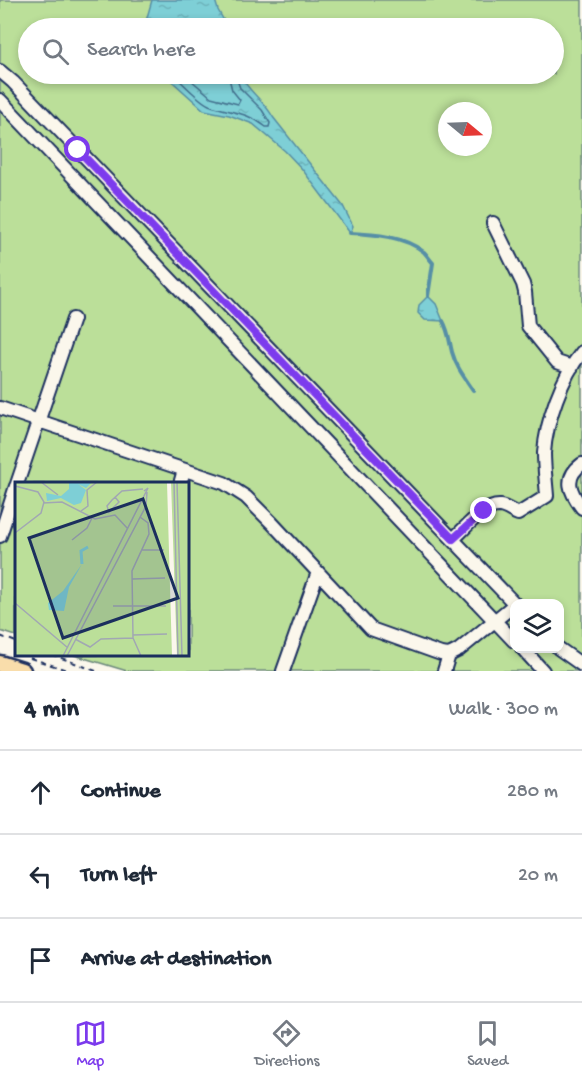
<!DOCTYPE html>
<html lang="en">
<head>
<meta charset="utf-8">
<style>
  :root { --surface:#fff; --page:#f2f2f3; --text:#1f2937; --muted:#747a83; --line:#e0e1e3; --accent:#7c3aed }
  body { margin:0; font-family:"Gochi Hand",sans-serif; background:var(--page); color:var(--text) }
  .controls { position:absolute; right:18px; bottom:18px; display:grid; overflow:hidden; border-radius:12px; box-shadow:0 3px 9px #0003 }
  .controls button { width:54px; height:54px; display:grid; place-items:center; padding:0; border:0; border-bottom:2px solid var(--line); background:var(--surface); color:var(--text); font:30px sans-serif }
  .compass { position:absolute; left:438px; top:102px; width:54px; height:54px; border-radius:50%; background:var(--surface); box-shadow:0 3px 9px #0003; rotate:109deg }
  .stop { position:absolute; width:18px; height:18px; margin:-14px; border:4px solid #7c3aed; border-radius:50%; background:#fff }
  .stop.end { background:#7c3aed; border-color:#fff; box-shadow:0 2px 6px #0008 }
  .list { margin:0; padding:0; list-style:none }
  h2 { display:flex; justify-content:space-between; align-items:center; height:78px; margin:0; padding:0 24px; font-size:26px }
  h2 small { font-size:20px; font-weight:400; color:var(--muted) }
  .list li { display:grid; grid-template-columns:39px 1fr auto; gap:18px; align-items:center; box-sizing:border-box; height:84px; padding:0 24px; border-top:2px solid var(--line) }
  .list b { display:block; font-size:22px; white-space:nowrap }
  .list em { font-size:20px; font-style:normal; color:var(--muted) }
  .icon { flex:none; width:33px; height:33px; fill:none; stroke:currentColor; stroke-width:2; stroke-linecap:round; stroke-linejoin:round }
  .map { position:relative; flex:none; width:582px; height:671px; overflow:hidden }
  .search { position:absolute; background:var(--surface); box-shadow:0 3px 9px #0003; left:18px; right:18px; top:18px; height:66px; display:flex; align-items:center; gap:15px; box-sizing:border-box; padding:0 21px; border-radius:33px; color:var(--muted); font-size:22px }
  .sheet { height:330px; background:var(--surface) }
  nav { display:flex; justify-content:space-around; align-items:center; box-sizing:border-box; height:84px; border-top:2px solid var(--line); background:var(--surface); font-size:16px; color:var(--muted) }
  nav a { display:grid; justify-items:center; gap:3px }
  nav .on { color:var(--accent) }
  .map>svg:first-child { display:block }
  .green { fill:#bbdf99; stroke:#6b877c; stroke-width:1.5; fill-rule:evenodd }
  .water { fill:url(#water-ripples); stroke:#568fa6; stroke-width:1.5 }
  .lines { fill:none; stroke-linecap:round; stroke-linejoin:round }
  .shore { stroke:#436f8e; stroke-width:1.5 }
  .stream { stroke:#568fa6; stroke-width:4 }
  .minor-casing { stroke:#1b2f5e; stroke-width:16 }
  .major-casing { stroke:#1b2f5e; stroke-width:21 }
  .path { stroke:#1b2f5e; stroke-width:2; stroke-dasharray:6 4.5; stroke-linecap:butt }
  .minor { stroke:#fbf7ec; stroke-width:12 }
  .major { stroke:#f9ddab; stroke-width:16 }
  .route { stroke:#7c3aed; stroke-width:8 }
  .inset-river { fill:none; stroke:#7ecfd6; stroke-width:3 }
  .inset-road { fill:none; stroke:#a1a7b3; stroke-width:1.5 }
  .view { fill:#1b2f5e; fill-opacity:0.15; stroke:#1b2f5e; stroke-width:3 }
  .inset-edge { fill:none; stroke:#1b2f5e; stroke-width:3 }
</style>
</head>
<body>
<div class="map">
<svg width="582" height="671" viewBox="0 0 582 671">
  <defs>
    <pattern id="water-ripples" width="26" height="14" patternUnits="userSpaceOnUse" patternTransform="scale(1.5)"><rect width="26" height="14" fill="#7ecfd6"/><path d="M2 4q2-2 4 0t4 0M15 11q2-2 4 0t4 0" fill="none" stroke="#6cb2ba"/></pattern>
  </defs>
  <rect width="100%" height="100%" fill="#fbf7ec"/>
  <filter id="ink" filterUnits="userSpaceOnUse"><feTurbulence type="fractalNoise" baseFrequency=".0167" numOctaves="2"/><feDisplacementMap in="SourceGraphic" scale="12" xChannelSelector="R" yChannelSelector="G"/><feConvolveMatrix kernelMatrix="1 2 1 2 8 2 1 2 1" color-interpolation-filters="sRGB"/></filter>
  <g filter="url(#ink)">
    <path class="green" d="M0,0H582V671H127L74,655L188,654V484H16V636L0,631ZM28,28H554V74H28ZM447,111H483V147H447ZM514,604H560V648H514Z"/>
    <path class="water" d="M152,0H215L218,10L228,28H144Z
      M164,74H240C247,91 264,100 273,117L343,206L353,226L350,233L302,169L285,151L253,124L229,115L204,110Z
      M428,296L436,304L443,321L425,320L418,313L419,305Z"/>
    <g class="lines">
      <path class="shore" d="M173,74C182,82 198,100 209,105C230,113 246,111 266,127H269L270,123L262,110L240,88L235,74
        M184,74L211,97L238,104L240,100L232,90L228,74"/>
      <path class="stream" d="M350,233C374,234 404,236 424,252C427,255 430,260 433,263L428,296
        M443,321C449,332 449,340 452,352C456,367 465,378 473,390"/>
      <defs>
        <path id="minor" d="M0,71L13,82L515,604
          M0,100L514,641
          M493,223L523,284L525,292L528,326L557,362L572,367
          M0,408L224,483L246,497L272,523L371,629L441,654L449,655L459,650L514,605
          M582,464C563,478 570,492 582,508
          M17,484L73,319
          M180,484L184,470
          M0,536L16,486
          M453,539C465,529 483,505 500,506C507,507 512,512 518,514L547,496C546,482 544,467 544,453C546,422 562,376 582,352
          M522,648L543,671
          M558,648L582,665
          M283,671L318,572
          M444,671L449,655"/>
        <path id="major" d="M0,664L22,671"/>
      </defs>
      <use href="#minor" class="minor-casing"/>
      <use href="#major" class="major-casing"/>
      <path class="path" d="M0,636L16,642
        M51,654L96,671
        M30,658L70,671"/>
      <use href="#minor" class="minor"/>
      <use href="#major" class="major"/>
    </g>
  </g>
  <g class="lines" filter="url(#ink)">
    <path class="route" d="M78,150L453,539L484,511"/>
  </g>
  <g transform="translate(15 482)">
    <rect width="174" height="174" fill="#fbf7ec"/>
    <path d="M0,0H152L157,174H0ZM156,0H174V174H162Z" fill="#bbdf99"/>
    <path d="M54,0H77L71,6L63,2L71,8L66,21L59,23L46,16L32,19L31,11L46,14L54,7ZM67,82L54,105L49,129L34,128L33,121L48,109Z" fill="#7ecfd6"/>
    <path class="inset-river" d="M67,82L66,69L73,65"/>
    <path class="inset-road" d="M26,0L43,13M159,0L163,174M162,0L167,174M0,4L23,10L29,20L26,31L0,51M100,15L104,20L94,30L92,24L97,18L107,9L128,7M28,21L47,20L80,37L100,33L113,47M66,29L73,24L72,8L82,0M57,58L72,46L77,36M127,68H149M117,97L150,96M0,121L53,166M98,124H151M118,153L152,152M118,156L117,89L134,52L133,41L125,35M60,157L75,165L86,157L118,156L126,174M48,174L133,6L129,9M52,174L131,24L132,10"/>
    <path class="view" d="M128,17L163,116L48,156L14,56Z"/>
    <rect width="174" height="174" class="inset-edge"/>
  </g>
</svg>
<div class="controls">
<button><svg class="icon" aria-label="layers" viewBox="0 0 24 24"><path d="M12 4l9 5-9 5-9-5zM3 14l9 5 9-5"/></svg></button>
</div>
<svg class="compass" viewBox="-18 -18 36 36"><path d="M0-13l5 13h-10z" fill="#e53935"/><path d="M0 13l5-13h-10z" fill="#747a83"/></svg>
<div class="stop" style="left:78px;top:150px"></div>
<div class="stop end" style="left:484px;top:511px"></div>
<div class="search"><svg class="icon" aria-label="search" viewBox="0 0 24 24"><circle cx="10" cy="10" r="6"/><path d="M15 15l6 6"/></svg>Search here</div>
</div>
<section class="sheet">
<h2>4 min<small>Walk · 300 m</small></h2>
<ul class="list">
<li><svg class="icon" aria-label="ahead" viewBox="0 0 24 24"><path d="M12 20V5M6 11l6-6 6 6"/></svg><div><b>Continue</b></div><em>280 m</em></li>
<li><svg class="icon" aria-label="left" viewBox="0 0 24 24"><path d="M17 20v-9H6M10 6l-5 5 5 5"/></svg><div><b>Turn left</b></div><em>20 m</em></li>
<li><svg class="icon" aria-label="arrive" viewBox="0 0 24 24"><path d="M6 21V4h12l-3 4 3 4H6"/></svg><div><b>Arrive at destination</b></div></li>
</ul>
</section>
<nav>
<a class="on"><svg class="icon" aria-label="map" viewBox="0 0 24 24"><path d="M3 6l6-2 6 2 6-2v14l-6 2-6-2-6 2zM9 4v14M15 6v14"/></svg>Map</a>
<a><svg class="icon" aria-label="directions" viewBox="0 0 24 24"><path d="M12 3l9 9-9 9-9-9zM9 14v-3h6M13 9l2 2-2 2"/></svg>Directions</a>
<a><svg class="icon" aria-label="saved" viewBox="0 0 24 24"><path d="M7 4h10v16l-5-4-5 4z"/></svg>Saved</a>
</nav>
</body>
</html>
